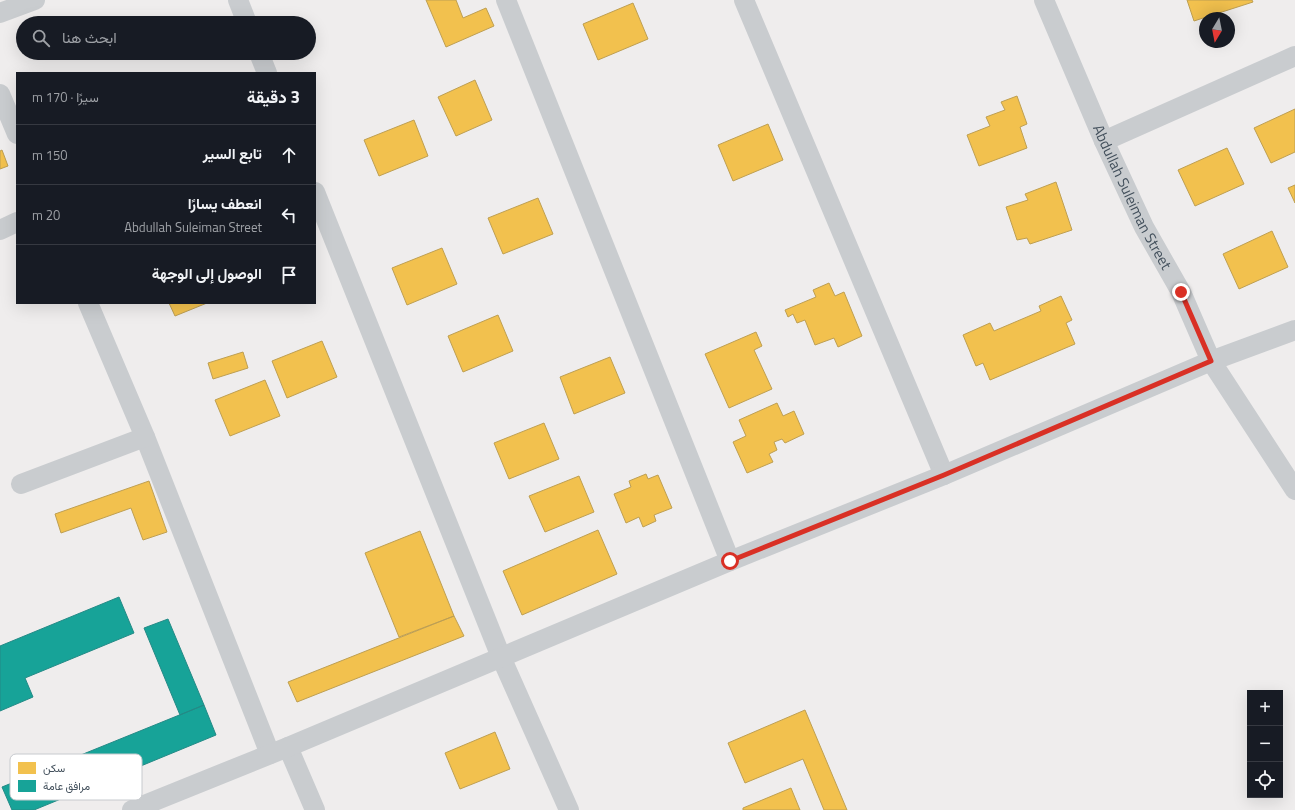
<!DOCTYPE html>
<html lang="ar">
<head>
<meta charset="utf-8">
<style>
  :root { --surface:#171b24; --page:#242831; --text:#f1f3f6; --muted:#9ea1a6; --line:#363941 }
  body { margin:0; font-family:"Titillium Web",Vazirmatn,sans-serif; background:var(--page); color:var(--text); direction:rtl }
  .controls { position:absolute; right:12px; bottom:12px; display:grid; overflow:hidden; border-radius:0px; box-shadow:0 4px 16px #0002 }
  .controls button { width:36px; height:36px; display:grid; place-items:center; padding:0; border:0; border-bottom:1px solid var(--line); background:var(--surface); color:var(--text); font:20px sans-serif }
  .compass { position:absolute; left:1199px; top:12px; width:36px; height:36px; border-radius:50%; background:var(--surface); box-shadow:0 4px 16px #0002; rotate:190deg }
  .stop { position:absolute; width:12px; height:12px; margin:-9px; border:3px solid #d93025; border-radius:50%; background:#fff }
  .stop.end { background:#d93025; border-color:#fff; box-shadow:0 1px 4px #0008 }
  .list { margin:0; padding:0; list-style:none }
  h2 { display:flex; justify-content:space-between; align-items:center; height:52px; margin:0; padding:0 16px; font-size:17px }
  h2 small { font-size:13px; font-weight:400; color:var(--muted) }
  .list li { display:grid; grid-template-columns:26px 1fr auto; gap:12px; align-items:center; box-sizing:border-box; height:60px; padding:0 16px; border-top:1px solid var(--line) }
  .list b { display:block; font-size:15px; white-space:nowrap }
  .list p { margin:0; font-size:13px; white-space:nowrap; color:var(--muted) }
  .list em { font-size:13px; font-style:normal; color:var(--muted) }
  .icon { flex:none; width:22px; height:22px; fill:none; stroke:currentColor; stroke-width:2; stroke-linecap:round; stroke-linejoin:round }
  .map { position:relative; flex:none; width:1295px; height:810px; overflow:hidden; direction:ltr }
  .search { position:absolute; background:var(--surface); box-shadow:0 4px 16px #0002; left:16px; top:16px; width:300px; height:44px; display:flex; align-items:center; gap:10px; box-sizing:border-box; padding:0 14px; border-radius:22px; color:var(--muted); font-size:15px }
  .panel { position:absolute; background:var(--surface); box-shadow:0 4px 16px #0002; left:16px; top:72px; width:300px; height:232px; border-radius:0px; direction:rtl }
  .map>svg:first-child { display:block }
  .homes { fill:#f2c14e; stroke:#be9f52 }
  .public { fill:#17a398; stroke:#248a86 }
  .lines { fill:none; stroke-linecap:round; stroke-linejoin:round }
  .minor { stroke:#c9cccf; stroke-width:20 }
  .route { stroke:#d93025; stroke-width:5 }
  .labels { text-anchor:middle; stroke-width:4; stroke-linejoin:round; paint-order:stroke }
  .street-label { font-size:15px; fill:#43505c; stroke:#fff }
  .key { fill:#fff; stroke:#c7cace; stroke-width:1 }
  .key-label { font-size:11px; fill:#43505c }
</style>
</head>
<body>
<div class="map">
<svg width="1295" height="810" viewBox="0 0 1295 810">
  <rect width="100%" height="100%" fill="#efeded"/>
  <path class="homes" d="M426,0H456L463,18L486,8L494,26L446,47Z
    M1187,0H1252L1253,2L1194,21Z
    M633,3L648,39L598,60L583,24Z
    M475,80L492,120L456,136L438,97Z
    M1017,96L1027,124L1020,127L1027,148L979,166L967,135L990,126L986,117L1005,110L1001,102Z
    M1295,109V152L1271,163L1254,128Z
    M414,120L428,156L379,176L364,140Z
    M768,124L783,160L733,181L718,145Z
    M1227,148L1244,184L1195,206L1178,170Z
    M2,150L8,166L0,169V151Z
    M1056,182L1072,230L1030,244L1027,238L1017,240L1006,207L1028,200L1025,194Z
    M1295,185V203L1288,188Z
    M538,198L553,234L503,254L488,218Z
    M1272,231L1288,267L1239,289L1223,254Z
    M442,248L457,284L407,305L392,268Z
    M829,283L835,296L844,292L862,336L838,347L834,338L815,345L805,320L797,323L793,314L788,317L785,310L816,297L813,290Z
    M1061,296L1072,320L1066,323L1075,344L990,380L983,363L976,366L963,335L990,323L994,331L1041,311L1039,306Z
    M169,303H207L175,316Z
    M498,315L513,351L463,372L448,336Z
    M756,332L762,346L754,350L772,389L729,408L705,354Z
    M322,341L337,377L287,398L272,361Z
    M243,352L248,368L213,379L208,363Z
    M610,357L625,393L574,414L560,377Z
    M265,380L280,416L230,436L215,400Z
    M777,403L783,416L794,411L804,434L785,443L782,439L774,442L777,450L769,454L773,462L747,473L733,442L746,436L739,420Z
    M544,423L559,459L509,479L494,443Z
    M646,474L648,479L658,475L672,508L654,515L656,521L643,527L639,517L626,523L614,494L631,487L629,481Z
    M579,476L594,512L545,532L529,496Z
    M149,481L167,532L143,540L131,508L61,533L55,514Z
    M598,530L617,574L522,615L503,571Z
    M420,531L454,616L399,637L365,553Z
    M454,616L464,636L297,702L288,682Z
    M805,710L847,810H824L803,759L745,783L728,743Z
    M495,732L510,769L460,789L445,753Z
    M791,788L800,810H743V808Z"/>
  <path class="public" d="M119,597L134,633L25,678L33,697L0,711V646Z
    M168,619L204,705L180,715L144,628Z
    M204,705L216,735L34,810H12L2,787Z"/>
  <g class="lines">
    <g class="minor">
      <path d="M238,0L247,23"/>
      <path d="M506,0L730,561"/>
      <path d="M744,0L944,475"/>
      <path id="s1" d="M1044,0L1104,141L1144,227L1181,292L1211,361L1295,490"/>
      <path d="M0,13L35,0"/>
      <path d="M259,53L267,73"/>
      <path d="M0,94L17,134"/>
      <path d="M1104,141L1295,56"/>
      <path d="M315,192L501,657L569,810"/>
      <path d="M0,230L17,222"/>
      <path d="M88,303L145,437L270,754"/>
      <path d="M21,484L145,437"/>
      <path d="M288,747L315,810"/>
      <path d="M132,810L288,747L730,561L944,475L1211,361L1295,330"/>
    </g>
  </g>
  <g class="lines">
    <path class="route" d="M730,561L944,475L1211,361L1181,292"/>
  </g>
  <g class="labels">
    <g class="street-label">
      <text dy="5" stroke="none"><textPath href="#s1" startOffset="216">Abdullah Suleiman Street</textPath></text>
    </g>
  </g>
  <rect x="10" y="754" width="132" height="46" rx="6" class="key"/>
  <rect x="18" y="762" width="18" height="12" fill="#f2c14e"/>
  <rect x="18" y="780" width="18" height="12" fill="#17a398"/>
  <g class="key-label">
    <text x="43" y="772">سكن</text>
    <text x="43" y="790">مرافق عامة</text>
  </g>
</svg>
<div class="controls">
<button>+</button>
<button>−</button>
<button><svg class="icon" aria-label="locate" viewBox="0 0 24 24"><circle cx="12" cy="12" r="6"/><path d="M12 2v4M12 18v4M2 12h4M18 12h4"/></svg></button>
</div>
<svg class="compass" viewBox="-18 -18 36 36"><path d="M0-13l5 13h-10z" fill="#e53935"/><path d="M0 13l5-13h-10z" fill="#9ea1a6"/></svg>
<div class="stop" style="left:730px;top:561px"></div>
<div class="stop end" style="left:1181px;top:292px"></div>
<div class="search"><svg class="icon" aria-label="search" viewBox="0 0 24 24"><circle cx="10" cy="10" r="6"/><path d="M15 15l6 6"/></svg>ابحث هنا</div>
<section class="panel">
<h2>3 دقيقة<small>سيرًا · 170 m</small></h2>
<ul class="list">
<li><svg class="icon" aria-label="ahead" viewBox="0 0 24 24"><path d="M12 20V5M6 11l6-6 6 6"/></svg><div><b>تابع السير</b></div><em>150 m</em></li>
<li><svg class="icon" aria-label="left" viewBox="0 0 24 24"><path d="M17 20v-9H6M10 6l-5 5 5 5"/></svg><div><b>انعطف يسارًا</b><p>Abdullah Suleiman Street</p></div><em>20 m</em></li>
<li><svg class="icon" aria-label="arrive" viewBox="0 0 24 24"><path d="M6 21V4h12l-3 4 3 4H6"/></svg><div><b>الوصول إلى الوجهة</b></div></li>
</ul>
</section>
</div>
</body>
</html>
